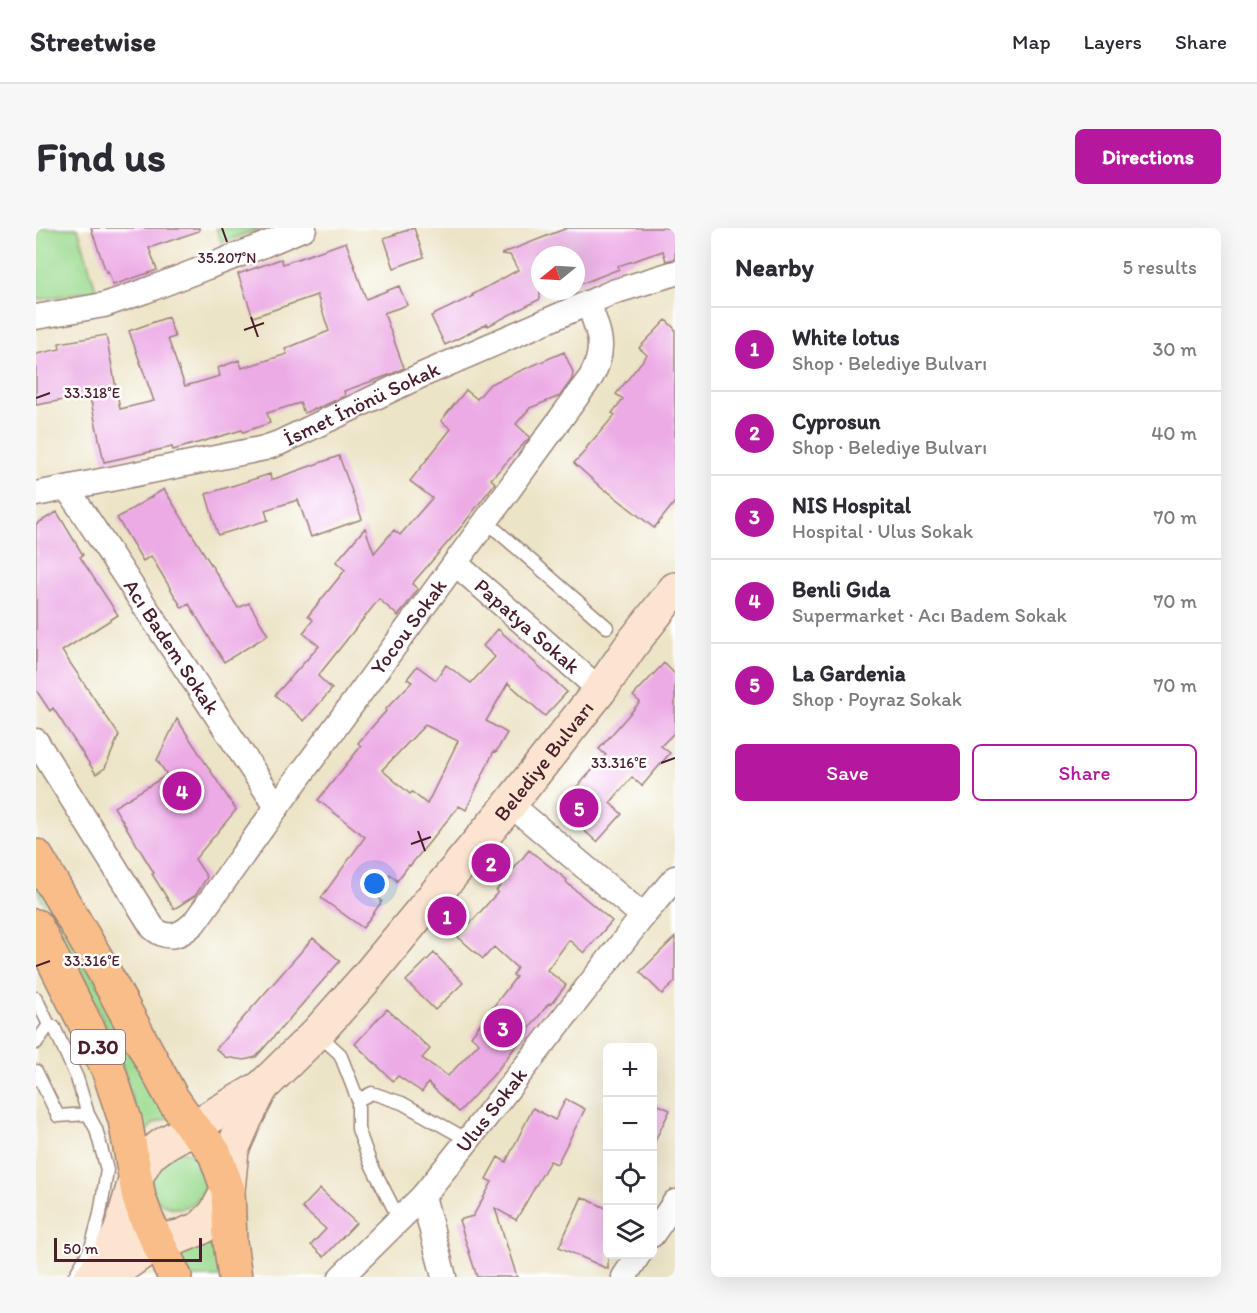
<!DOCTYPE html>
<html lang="en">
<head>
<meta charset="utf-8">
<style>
  :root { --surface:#fff; --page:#f7f7f7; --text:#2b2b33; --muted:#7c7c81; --line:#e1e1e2; --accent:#b5179e }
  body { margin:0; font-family:Itim,sans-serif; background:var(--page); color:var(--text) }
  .controls { position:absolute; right:18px; bottom:18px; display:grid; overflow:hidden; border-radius:9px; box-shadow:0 6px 24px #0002 }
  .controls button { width:54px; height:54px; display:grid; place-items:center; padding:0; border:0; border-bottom:2px solid var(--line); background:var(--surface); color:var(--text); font:30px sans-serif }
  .compass { position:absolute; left:495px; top:18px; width:54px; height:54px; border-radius:50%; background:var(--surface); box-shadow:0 6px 24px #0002; rotate:252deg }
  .scale { position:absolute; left:18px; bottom:15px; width:148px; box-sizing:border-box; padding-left:6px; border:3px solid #4a1f2b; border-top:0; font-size:16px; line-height:21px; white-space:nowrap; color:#4a1f2b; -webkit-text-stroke:4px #fff; paint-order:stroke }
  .you { position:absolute; left:339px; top:656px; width:21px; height:21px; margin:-15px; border:4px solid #fff; border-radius:50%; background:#1a73e8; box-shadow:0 0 0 9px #1a73e833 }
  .badge { display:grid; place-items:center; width:39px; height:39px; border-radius:50%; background:var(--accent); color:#fff; font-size:20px; font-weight:700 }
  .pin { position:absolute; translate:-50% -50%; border:3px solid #fff; box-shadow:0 2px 6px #0006 }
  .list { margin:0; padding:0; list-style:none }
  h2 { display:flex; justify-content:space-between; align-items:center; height:78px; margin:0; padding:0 24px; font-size:26px }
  h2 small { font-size:20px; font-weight:400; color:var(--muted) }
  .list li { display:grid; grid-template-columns:39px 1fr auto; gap:18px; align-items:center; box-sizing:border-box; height:84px; padding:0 24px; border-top:2px solid var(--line) }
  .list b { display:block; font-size:22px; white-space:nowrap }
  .list p { margin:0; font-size:20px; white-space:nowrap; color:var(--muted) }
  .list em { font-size:20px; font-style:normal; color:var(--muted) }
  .actions { display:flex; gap:12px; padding:18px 24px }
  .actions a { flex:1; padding:14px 0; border:2px solid var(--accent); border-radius:9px; text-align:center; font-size:21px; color:var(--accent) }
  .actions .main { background:var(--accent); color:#fff }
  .icon { flex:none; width:33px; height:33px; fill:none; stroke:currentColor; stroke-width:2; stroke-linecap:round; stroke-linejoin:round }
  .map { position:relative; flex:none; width:639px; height:1049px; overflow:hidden; border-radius:9px }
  header { display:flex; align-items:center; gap:36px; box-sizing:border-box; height:84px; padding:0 30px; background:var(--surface); border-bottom:2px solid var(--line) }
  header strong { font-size:28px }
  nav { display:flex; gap:33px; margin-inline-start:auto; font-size:21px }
  .intro { display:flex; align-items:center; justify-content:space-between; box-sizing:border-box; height:144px; padding:0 36px }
  h1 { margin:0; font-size:42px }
  .button { padding:15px 27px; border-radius:9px; background:var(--accent); color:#fff; font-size:21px; font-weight:700 }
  main { display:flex; gap:36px; padding:0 36px }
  aside { flex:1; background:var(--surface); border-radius:9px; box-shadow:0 6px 24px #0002 }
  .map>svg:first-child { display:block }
  .green { fill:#9ddc91; stroke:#747e5e; stroke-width:1.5 }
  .building { fill:#ecabe5; fill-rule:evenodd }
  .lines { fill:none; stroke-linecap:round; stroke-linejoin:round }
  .lane-casing { stroke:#9b8278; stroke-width:15 }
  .street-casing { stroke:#9b8278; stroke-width:27 }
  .secondary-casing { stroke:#9b8278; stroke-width:36 }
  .highway-casing { stroke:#9b8278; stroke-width:36 }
  .lane { stroke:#fff; stroke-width:12 }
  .street { stroke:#fff; stroke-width:24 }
  .secondary { stroke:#fce5d0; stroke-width:33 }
  .highway { stroke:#f8bd89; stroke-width:33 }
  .ticks { fill:none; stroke:#4a1f2b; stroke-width:2 }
  .labels { text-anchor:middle; stroke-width:5; stroke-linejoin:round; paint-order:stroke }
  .shield { fill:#fff; stroke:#80626b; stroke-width:1.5 }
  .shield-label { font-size:20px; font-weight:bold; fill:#4a1f2b }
  .street-label { font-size:21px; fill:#4a1f2b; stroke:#fff }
  .ticks-label { font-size:15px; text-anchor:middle; fill:#4a1f2b; stroke:#fff; stroke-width:5; stroke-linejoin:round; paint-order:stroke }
</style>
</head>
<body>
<header>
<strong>Streetwise</strong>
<nav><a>Map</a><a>Layers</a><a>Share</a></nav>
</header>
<div class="intro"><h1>Find us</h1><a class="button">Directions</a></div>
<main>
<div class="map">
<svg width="639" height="1049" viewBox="0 0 639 1049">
  <rect width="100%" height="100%" fill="#fff"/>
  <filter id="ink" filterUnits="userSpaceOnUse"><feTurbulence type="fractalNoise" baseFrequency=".0167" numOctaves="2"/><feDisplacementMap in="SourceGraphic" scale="12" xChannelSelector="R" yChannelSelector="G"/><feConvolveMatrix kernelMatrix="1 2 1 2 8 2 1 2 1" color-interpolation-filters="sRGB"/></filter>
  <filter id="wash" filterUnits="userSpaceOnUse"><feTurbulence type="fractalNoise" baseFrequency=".008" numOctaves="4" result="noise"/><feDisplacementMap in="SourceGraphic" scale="24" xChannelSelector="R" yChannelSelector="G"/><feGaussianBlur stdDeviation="1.35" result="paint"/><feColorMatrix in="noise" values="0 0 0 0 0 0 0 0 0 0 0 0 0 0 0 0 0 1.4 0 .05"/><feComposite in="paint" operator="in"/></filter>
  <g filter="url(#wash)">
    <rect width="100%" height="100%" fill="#ece4c6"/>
    <path class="green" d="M0,0H42L60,62L0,72Z
      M180,0H225L186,15Z
      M0,643L135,889L117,896L107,908L88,844L75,811L49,751L0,661Z
      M145,923C151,924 158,926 162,930C184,952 158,991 129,977C126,975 121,972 118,968C114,961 116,948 115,940Z
      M180,997L190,1049H153L139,1016Z"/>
    <g id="blocks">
      <path class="building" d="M55,0H163V3L113,20L121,42L77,57L72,43L70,44Z
        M378,0L388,29L358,40L348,10Z
        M531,0H639V31L630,33L627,23L582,38L583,41L540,58V27H504V71L452,98L451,96L409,117L395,88L437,68L436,67L482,42L474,27L465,26Z
        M310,14L330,71L363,58L371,77L348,85L368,140L356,146L308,163L309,168L289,177L268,185L264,175L231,185L234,195L207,204L206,202L137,222L136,219L68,234L54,169L34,173L33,171L0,177V126L24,121L23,115L70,107L84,181L118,173L93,103L132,89L139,109L132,111L149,158L184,148L182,140L203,132L206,140L251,126L249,121L293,103L281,67L217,89L202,46L245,31L247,36Z
        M630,92L639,101V274L618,300L570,262L569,263L538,235L551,221L550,220L579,187L576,185L587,171L580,166L611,127L603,120Z
        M528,124L537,144L536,151L524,168L494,180L480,196L494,209L455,251L459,255L426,298L376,356L382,361L366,383L362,388L343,371L282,448L296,461L268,493L239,467L283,418L267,405L277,392L272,388L309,342L300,334L329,300L338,325L358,302L364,307L396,270L374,253L415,201L405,193L430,162L441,171L454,156Z
        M303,228L326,291L275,309L262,272L229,282L232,292L182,307L170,266L234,246L235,252Z
        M128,261L202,380L213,375L232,407L188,434L153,376L146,380L115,328L107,333L81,290Z
        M21,284L47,327L44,329L82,387L26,423L83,507L69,540L60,546L17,480L14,483L0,462V296Z
        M462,401L531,464L509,488L472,455L450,493L471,505L460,524L458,523L430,582L423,578L374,638L373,637L361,653L354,646L337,664L346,673L327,700L285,670L329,609L282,572L325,518L322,515L350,483L349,482L376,454L371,451L381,438L400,452L410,437L435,455L459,429L447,418ZM389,497L422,513L391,576L376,564L374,566L346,542Z
        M628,435L639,446V504L625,518L634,525L606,558L596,549L574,575L586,586L561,614L533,589L528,581L529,572L570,527L563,521L604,474L597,468Z
        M141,491L200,582L159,631L171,649L160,667L138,681L116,646L118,645L78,579L131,547L121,532Z
        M493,622L531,652L530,654L576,693L548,725L533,712L511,742L530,757L515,776L513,775L460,844L423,884L392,855L386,864L362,848L357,853L319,816L351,781L394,821L386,830L412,848L443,815L435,808L480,749L477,747L481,740L458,719L447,731L422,709L462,664L460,663Z
        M639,709V754L626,766L604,744Z
        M277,710L304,733L220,829L208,832L189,829L180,821Z
        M398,725L427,755L399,782L370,753Z
        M530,871L549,881L521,936L514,933L480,992L459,980L481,1049H441L423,992L437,988L456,954L450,951L462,929L470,934L497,880L519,892Z
        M616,874L634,882L616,919Z
        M284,961L320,995L288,1029L275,1017L290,1001L266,980Z
        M546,969L572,981V1041L523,1019Z"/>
    </g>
  </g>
  <g filter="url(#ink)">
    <use href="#blocks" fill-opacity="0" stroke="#9b8278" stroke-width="1.5"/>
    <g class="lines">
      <defs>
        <path id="lane" d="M450,293L571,399
          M0,770L13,797L18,799L41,850L52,886L60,901L71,942L64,986L55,1020L38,1049
          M281,805L304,826L322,872V901L334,934L363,991
          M0,815L13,797
          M0,843L22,888L52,886
          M322,872L336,865L366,875L432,912"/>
        <g id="street">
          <path d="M0,89L68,77L109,63L223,19L268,0"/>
          <path id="s1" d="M31,260L241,579"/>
          <path id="s2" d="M0,266L229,220L243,215L386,147L552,75L577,64L639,45"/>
          <path id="s3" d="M419,335L564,462"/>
          <path id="s4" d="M0,513L117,700C132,713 144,708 158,695L241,579L555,149C571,121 563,103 552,75"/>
          <path d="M474,576L607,688"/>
          <path d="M387,968L408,1049"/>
          <path d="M616,1007L639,974"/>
          <path id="s5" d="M305,1049L387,968L432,912L607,688L639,650"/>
          <path d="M588,1049L603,1026"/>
        </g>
        <g id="secondary">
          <path id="s6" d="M55,1049L70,1031L84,1004L100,949L112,928L128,916L226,859L281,805L330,750L474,576L564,462L596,416L639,361"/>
          <path d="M71,1049L122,1013L143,1009L165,1000L179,986L192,962L196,922L210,890L226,859"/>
        </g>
        <path id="highway" d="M0,628L66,740L136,870L157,900L172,916L179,926L192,962L194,1014L199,1049
          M0,698L72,841L89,892L103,970L111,992L139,1049"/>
      </defs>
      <use href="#lane" class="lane-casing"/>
      <use href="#street" class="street-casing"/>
      <use href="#secondary" class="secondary-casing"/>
      <use href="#highway" class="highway-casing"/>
      <use href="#lane" class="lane"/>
      <use href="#street" class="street"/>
      <use href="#secondary" class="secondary"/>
      <use href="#highway" class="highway"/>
    </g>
  </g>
  <path class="ticks" d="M186,0L191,14M215,89L222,109M208,102L228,95M0,170L14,165M625,535L639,530M382,603L389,623M375,616L395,609M0,738L14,733"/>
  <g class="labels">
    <rect class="shield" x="35" y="802" width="54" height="34" rx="4.5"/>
    <g class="shield-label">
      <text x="62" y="826">D.30</text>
    </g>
    <g class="street-label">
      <text dy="7" stroke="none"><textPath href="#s2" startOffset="340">İsmet İnönü Sokak</textPath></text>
      <text dy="7" stroke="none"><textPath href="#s4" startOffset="633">Yocou Sokak</textPath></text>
      <text dy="7" stroke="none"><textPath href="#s3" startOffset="96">Papatya Sokak</textPath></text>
      <text dy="7" stroke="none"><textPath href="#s1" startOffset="190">Acı Badem Sokak</textPath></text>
      <text dy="7" stroke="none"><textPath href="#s6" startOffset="700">Belediye Bulvarı</textPath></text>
      <text dy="7" stroke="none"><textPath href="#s5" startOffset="225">Ulus Sokak</textPath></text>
    </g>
  </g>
  <g class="ticks-label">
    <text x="191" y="35">35.207°N</text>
    <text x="56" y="170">33.318°E</text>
    <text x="583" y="540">33.316°E</text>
    <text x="56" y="738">33.316°E</text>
  </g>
</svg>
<div class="controls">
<button>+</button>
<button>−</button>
<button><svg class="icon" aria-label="locate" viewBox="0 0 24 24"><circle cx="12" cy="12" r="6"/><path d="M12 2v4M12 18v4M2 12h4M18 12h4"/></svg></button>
<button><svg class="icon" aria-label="layers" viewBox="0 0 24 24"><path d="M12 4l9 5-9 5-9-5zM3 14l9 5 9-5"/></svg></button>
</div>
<svg class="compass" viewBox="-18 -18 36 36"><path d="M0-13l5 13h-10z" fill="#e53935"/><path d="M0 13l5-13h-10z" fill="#7c7c81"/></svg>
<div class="scale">50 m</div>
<div class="you"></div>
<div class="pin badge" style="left:411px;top:688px">1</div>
<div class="pin badge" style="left:455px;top:635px">2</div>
<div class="pin badge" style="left:467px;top:800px">3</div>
<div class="pin badge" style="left:146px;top:563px">4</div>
<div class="pin badge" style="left:543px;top:580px">5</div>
</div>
<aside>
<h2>Nearby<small>5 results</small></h2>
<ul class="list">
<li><span class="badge">1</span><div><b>White lotus</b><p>Shop · Belediye Bulvarı</p></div><em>30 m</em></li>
<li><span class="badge">2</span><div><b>Cyprosun</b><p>Shop · Belediye Bulvarı</p></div><em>40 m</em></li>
<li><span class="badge">3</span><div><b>NIS Hospital</b><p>Hospital · Ulus Sokak</p></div><em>70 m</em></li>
<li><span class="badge">4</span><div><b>Benli Gıda</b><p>Supermarket · Acı Badem Sokak</p></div><em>70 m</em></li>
<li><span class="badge">5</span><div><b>La Gardenia</b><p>Shop · Poyraz Sokak</p></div><em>70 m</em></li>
</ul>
<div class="actions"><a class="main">Save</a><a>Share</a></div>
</aside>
</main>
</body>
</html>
